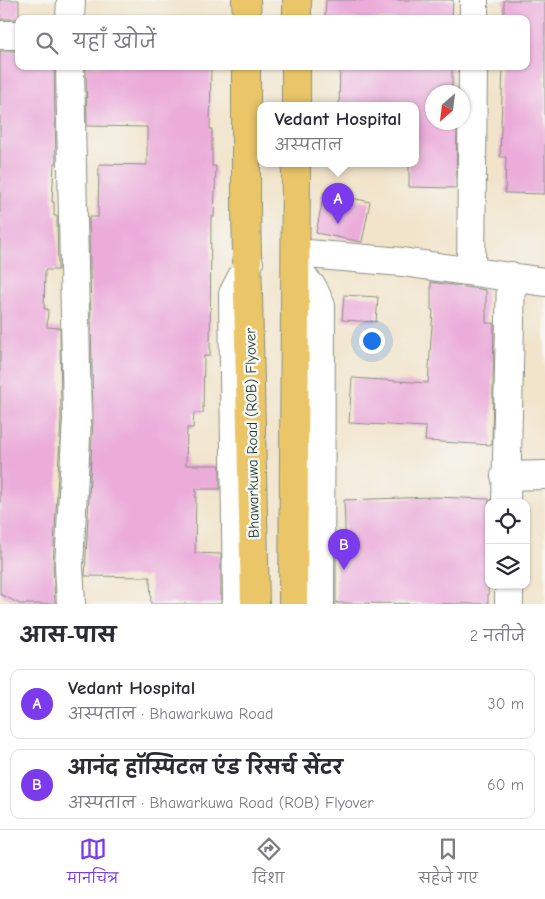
<!DOCTYPE html>
<html lang="hi">
<head>
<meta charset="utf-8">
<style>
  :root { --surface:#fff; --page:#f2f2f3; --text:#2b2b33; --muted:#7c7c81; --line:#e1e1e2; --accent:#7c3aed }
  body { margin:0; font-family:"Comic Neue","Playpen Sans Deva",sans-serif; background:var(--page); color:var(--text) }
  .controls { position:absolute; right:15px; bottom:15px; display:grid; overflow:hidden; border-radius:10px; box-shadow:0 1px 4px #0004 }
  .controls button { width:45px; height:45px; display:grid; place-items:center; padding:0; border:0; border-bottom:1px solid var(--line); background:var(--surface); color:var(--text); font:25px sans-serif }
  .compass { position:absolute; left:425px; top:85px; width:45px; height:45px; border-radius:50%; background:var(--surface); box-shadow:0 1px 4px #0004; rotate:208deg }
  .you { position:absolute; left:371px; top:340px; width:18px; height:18px; margin:-12px; border:4px solid #fff; border-radius:50%; background:#1a73e8; box-shadow:0 0 0 8px #1a73e833 }
  .badge { display:grid; place-items:center; width:32px; height:32px; border-radius:50%; background:var(--accent); color:#fff; font-size:16px; font-weight:700 }
  .pin { position:absolute; translate:-50% -41px; filter:drop-shadow(0 1px 2px #0008) }
  .pin::after { content:''; position:absolute; top:26px; width:18px; height:15px; background:inherit; clip-path:polygon(0 0,100% 0,50% 100%) }
  .popup { position:absolute; left:257px; top:102px; width:162px; height:65px; box-sizing:border-box; display:grid; place-content:center; border-radius:10px; background:var(--surface); filter:drop-shadow(0 1px 4px #0005); font-size:16px; white-space:nowrap; color:var(--muted) }
  .popup b { font-size:19px; color:var(--text) }
  .popup::after { content:''; position:absolute; left:50%; top:100%; margin-left:-10px; border:10px solid transparent; border-top-color:var(--surface) }
  .list { margin:0; padding:0; list-style:none }
  h2 { display:flex; justify-content:space-between; align-items:center; height:65px; margin:0; padding:0 20px; font-size:21px }
  h2 small { font-size:16px; font-weight:400; color:var(--muted) }
  .list li { display:grid; grid-template-columns:32px 1fr auto; gap:15px; align-items:center; box-sizing:border-box; height:70px; margin:0 10px 10px; padding:0 10px; border:1px solid var(--line); border-radius:10px }
  .list b { display:block; font-size:19px; white-space:nowrap }
  .list p { margin:0; font-size:16px; white-space:nowrap; color:var(--muted) }
  .list em { font-size:16px; font-style:normal; color:var(--muted) }
  .icon { flex:none; width:28px; height:28px; fill:none; stroke:currentColor; stroke-width:2; stroke-linecap:round; stroke-linejoin:round }
  .map { position:relative; flex:none; width:545px; height:604px; overflow:hidden }
  .search { position:absolute; background:var(--surface); box-shadow:0 1px 4px #0004; left:15px; right:15px; top:15px; height:55px; display:flex; align-items:center; gap:12px; box-sizing:border-box; padding:0 18px; border-radius:10px; color:var(--muted); font-size:19px }
  .sheet { height:225px; background:var(--surface) }
  nav { display:flex; justify-content:space-around; align-items:center; box-sizing:border-box; height:70px; border-top:1px solid var(--line); background:var(--surface); font-size:14px; color:var(--muted) }
  nav a { display:grid; justify-items:center; gap:2px }
  nav .on { color:var(--accent) }
  .map>svg:first-child { display:block }
  .building { fill:#ebacda }
  .lines { fill:none; stroke-linecap:round; stroke-linejoin:round }
  .minor-casing { stroke:#889080; stroke-width:30 }
  .major-casing { stroke:#889080; stroke-width:30 }
  .minor { stroke:#fff; stroke-width:28 }
  .major { stroke:#ebc669; stroke-width:28 }
  .labels { text-anchor:middle; stroke-width:5; stroke-linejoin:round; paint-order:stroke }
  .street-label { font-size:15px; fill:#1f3d34; stroke:#f6f6f2 }
</style>
</head>
<body>
<div class="map">
<svg width="545" height="604" viewBox="0 0 545 604">
  <rect width="100%" height="100%" fill="#f6f6f2"/>
  <filter id="ink" filterUnits="userSpaceOnUse"><feTurbulence type="fractalNoise" baseFrequency=".02" numOctaves="2"/><feDisplacementMap in="SourceGraphic" scale="10" xChannelSelector="R" yChannelSelector="G"/><feConvolveMatrix kernelMatrix="1 2 1 2 8 2 1 2 1" color-interpolation-filters="sRGB"/></filter>
  <filter id="wash" filterUnits="userSpaceOnUse"><feTurbulence type="fractalNoise" baseFrequency=".0096" numOctaves="4" result="noise"/><feDisplacementMap in="SourceGraphic" scale="20" xChannelSelector="R" yChannelSelector="G"/><feGaussianBlur stdDeviation="1.12" result="paint"/><feColorMatrix in="noise" values="0 0 0 0 0 0 0 0 0 0 0 0 0 0 0 0 0 1.4 0 .05"/><feComposite in="paint" operator="in"/></filter>
  <g filter="url(#wash)">
    <rect width="100%" height="100%" fill="#f1e4cb"/>
    <g id="blocks">
      <path class="building" d="M0,0H19V19H0Z
        M326,0H453L452,19H325Z
        M504,0H545V194L505,193L506,157H500L503,66L526,67V19H504Z
        M0,51H19V66H54L56,164H54L52,202H54V216H57L58,270H45L44,309H48L47,327L60,328L61,419L53,565L55,604H20L0,594Z
        M86,66H211L210,129H212V166H216L214,217H211L210,356H204L203,413H194L193,428H187L186,465H220V489H196L195,553L221,554V604H151L150,577L85,576L93,419L89,217H98L99,164L147,165V127L87,126Z
        M340,66H452V92H432V122H457L456,188L409,187V163H416V105H339Z
        M324,192L370,202L362,242L316,233Z
        M431,282L486,290V323H494L492,445L425,441L426,427L349,423L352,378L428,383L433,310H431Z
        M344,295L378,297L376,322L342,320Z
        M432,497L489,499L488,604L336,603V553H346L344,500Z"/>
    </g>
  </g>
  <g filter="url(#ink)">
    <use href="#blocks" fill-opacity="0" stroke="#889080" stroke-width="1"/>
    <g class="lines">
      <defs>
        <path id="minor" d="M70,19L71,0
          M474,19V0
          M0,35H19
          M70,66L77,419L69,566L71,604
          M296,253L402,262L545,282
          M296,270L313,288L321,306L320,604
          M471,271L473,66
          M505,476L545,475
          M506,503L511,276
          M509,585V604
          M237,604L233,294L249,263"/>
        <path id="major" d="M246,0L247,19
          M297,19V0
          M246,66V209L255,604
          M296,105V66
          M293,604L296,163"/>
      </defs>
      <use href="#minor" class="minor-casing"/>
      <use href="#major" class="major-casing"/>
      <use href="#minor" class="minor"/>
      <use href="#major" class="major"/>
    </g>
  </g>
  <g class="labels">
    <g class="street-label">
      <text transform="translate(252 433) rotate(-91)" y="5">Bhawarkuwa Road (ROB) Flyover</text>
    </g>
  </g>
</svg>
<div class="controls">
<button><svg class="icon" aria-label="locate" viewBox="0 0 24 24"><circle cx="12" cy="12" r="6"/><path d="M12 2v4M12 18v4M2 12h4M18 12h4"/></svg></button>
<button><svg class="icon" aria-label="layers" viewBox="0 0 24 24"><path d="M12 4l9 5-9 5-9-5zM3 14l9 5 9-5"/></svg></button>
</div>
<svg class="compass" viewBox="-18 -18 36 36"><path d="M0-13l5 13h-10z" fill="#e53935"/><path d="M0 13l5-13h-10z" fill="#7c7c81"/></svg>
<div class="you"></div>
<div class="pin badge" style="left:338px;top:224px">A</div>
<div class="popup"><b>Vedant Hospital</b>अस्पताल</div>
<div class="pin badge" style="left:344px;top:570px">B</div>
<div class="search"><svg class="icon" aria-label="search" viewBox="0 0 24 24"><circle cx="10" cy="10" r="6"/><path d="M15 15l6 6"/></svg>यहाँ खोजें</div>
</div>
<section class="sheet">
<h2>आस-पास<small>2 नतीजे</small></h2>
<ul class="list">
<li><span class="badge">A</span><div><b>Vedant Hospital</b><p>अस्पताल · Bhawarkuwa Road</p></div><em>30 m</em></li>
<li><span class="badge">B</span><div><b>आनंद हॉस्पिटल एंड रिसर्च सेंटर</b><p>अस्पताल · Bhawarkuwa Road (ROB) Flyover</p></div><em>60 m</em></li>
</ul>
</section>
<nav>
<a class="on"><svg class="icon" aria-label="map" viewBox="0 0 24 24"><path d="M3 6l6-2 6 2 6-2v14l-6 2-6-2-6 2zM9 4v14M15 6v14"/></svg>मानचित्र</a>
<a><svg class="icon" aria-label="directions" viewBox="0 0 24 24"><path d="M12 3l9 9-9 9-9-9zM9 14v-3h6M13 9l2 2-2 2"/></svg>दिशा</a>
<a><svg class="icon" aria-label="saved" viewBox="0 0 24 24"><path d="M7 4h10v16l-5-4-5 4z"/></svg>सहेजे गए</a>
</nav>
</body>
</html>
